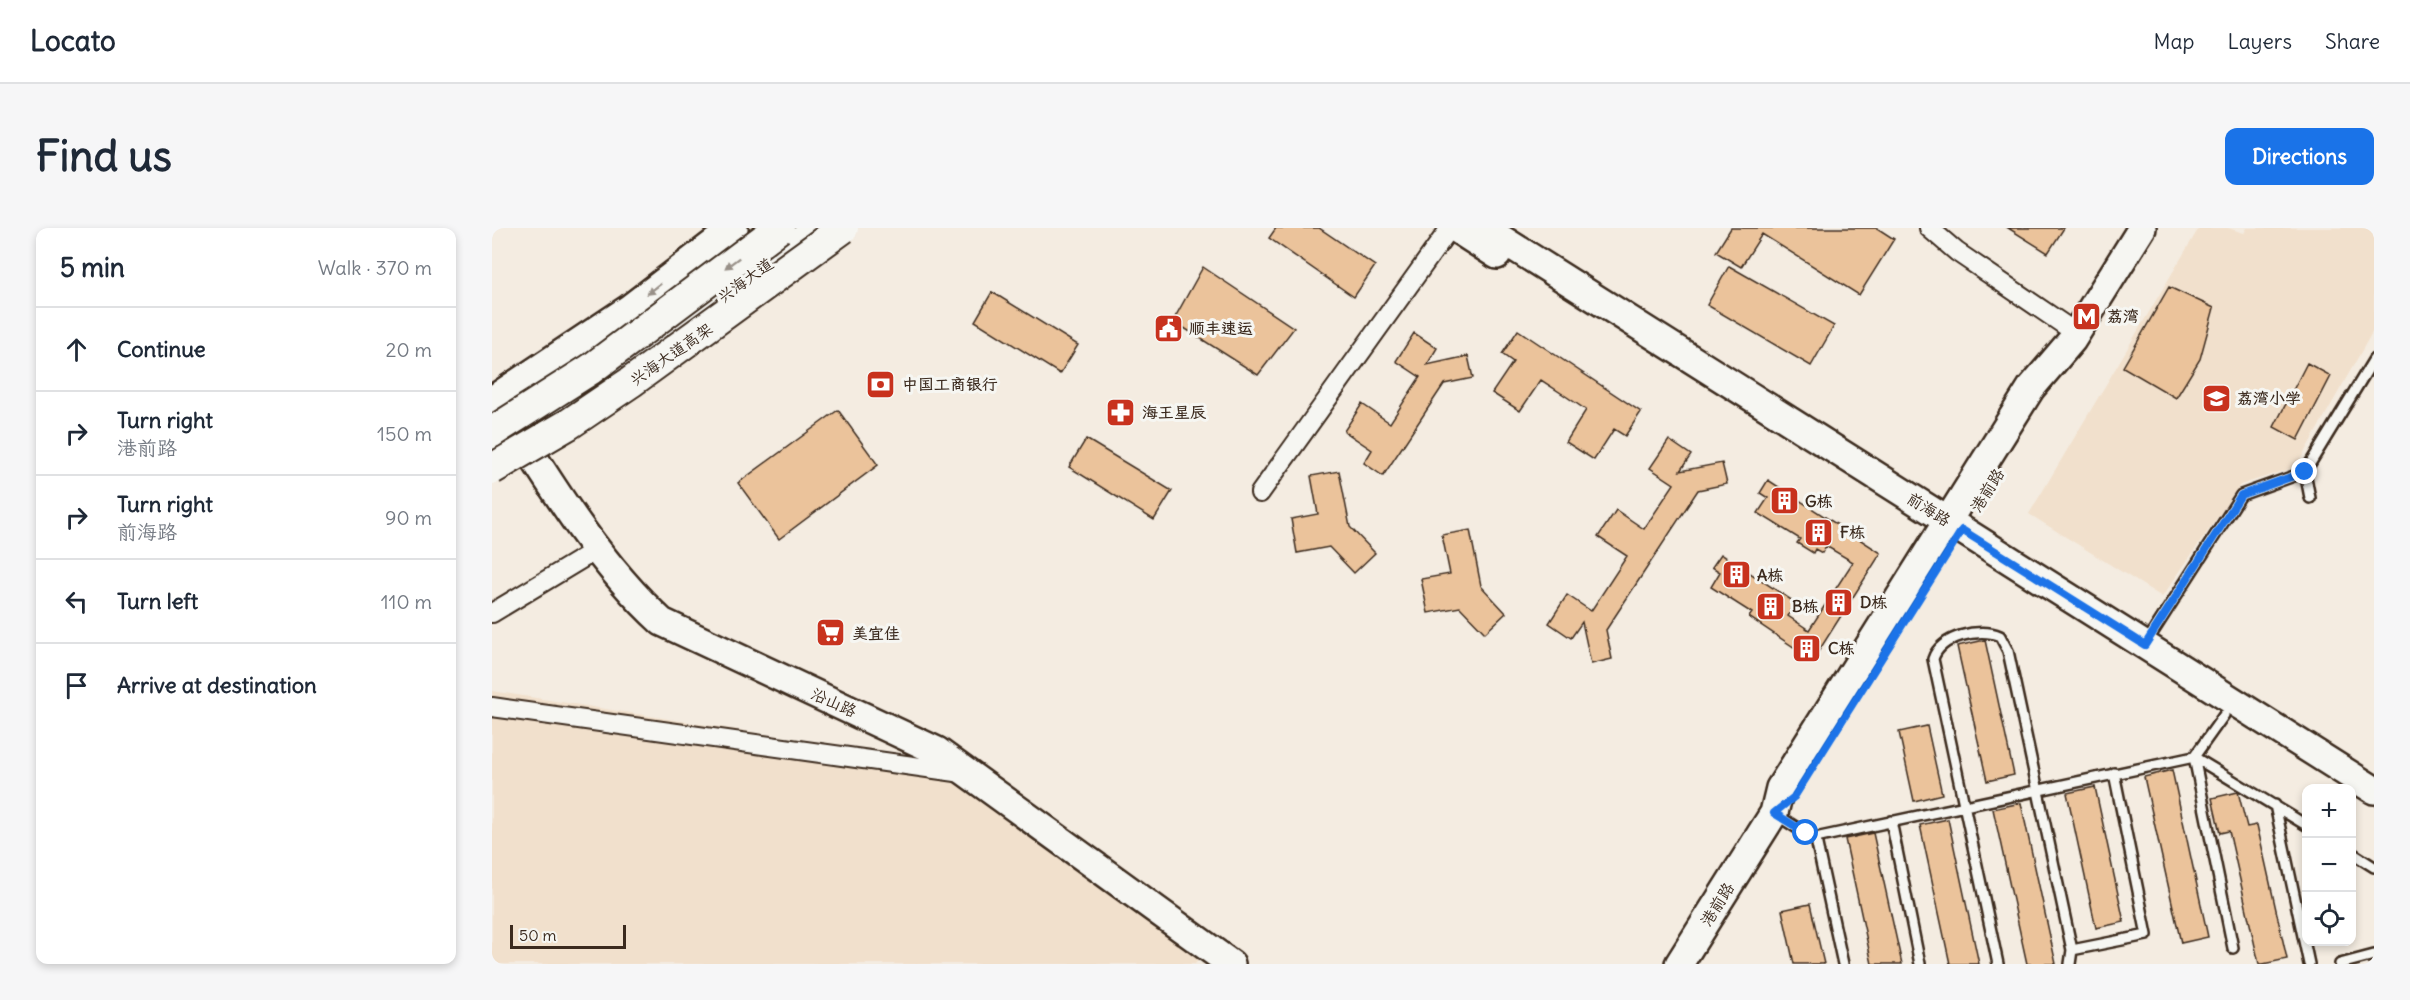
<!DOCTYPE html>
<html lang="en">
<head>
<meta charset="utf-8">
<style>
  :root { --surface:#fff; --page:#f6f6f7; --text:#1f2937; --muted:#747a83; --line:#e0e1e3; --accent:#1a73e8 }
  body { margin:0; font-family:Delius,"LXGW WenKai TC",sans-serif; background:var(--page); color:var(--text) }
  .controls { position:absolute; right:18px; bottom:18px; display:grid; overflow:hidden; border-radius:12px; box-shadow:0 3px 9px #0003 }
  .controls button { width:54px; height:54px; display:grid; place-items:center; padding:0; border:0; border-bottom:2px solid var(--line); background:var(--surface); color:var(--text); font:30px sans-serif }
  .scale { position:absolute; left:18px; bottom:15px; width:116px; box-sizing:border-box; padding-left:6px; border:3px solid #3b2a1e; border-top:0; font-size:16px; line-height:21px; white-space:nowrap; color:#3b2a1e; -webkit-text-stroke:4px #f6f6f2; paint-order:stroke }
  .stop { position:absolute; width:18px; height:18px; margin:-14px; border:4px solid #1a73e8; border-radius:50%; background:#fff }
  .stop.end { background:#1a73e8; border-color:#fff; box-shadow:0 2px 6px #0008 }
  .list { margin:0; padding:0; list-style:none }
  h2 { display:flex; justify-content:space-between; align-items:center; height:78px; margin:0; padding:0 24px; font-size:26px }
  h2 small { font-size:20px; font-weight:400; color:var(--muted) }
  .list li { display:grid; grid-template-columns:39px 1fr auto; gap:18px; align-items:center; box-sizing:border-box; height:84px; padding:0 24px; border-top:2px solid var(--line) }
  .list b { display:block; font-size:22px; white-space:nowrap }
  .list p { margin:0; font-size:20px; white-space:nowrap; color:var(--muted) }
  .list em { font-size:20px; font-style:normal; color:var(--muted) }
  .icon { flex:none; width:33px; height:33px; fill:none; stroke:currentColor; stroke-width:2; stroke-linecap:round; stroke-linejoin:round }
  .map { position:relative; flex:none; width:1882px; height:736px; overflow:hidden; border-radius:12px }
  header { display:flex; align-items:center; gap:36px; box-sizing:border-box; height:84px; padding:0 30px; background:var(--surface); border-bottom:2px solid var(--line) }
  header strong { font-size:28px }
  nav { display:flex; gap:33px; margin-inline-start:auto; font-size:21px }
  .intro { display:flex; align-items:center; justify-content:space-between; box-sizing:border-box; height:144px; padding:0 36px }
  h1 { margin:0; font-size:42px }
  .button { padding:15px 27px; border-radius:12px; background:var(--accent); color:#fff; font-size:21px; font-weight:700 }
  main { display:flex; gap:36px; padding:0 36px }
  aside { flex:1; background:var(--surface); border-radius:12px; box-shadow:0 3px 9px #0003 }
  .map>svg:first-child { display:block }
  .built { fill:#f1e0cc }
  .building { fill:#ebc39b; stroke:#3b2a1e; stroke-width:1.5 }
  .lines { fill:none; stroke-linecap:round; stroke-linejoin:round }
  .lane-casing { stroke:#3b2a1e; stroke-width:14 }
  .street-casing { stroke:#3b2a1e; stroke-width:22 }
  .secondary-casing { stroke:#3b2a1e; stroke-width:32 }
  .lane { stroke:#f6f6f2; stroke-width:9 }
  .street { stroke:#f6f6f2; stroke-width:18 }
  .secondary { stroke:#f6f6f2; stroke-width:27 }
  .primary-bridge-casing { stroke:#3b2a1e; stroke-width:34; stroke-linecap:butt }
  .primary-bridge { stroke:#f6f6f2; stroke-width:30 }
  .oneway { fill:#989088 }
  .route { stroke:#1a73e8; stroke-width:8 }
  .labels { text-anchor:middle; stroke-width:6; stroke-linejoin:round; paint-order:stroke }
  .street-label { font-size:16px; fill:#3b2a1e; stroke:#f6f6f2 }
  .poi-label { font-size:16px; font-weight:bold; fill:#3b2a1e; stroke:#f6f6f2; text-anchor:start }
</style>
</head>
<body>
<header>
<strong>Locato</strong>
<nav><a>Map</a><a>Layers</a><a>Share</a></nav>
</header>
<div class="intro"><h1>Find us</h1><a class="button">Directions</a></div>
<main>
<aside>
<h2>5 min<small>Walk · 370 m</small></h2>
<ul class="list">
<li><svg class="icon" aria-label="ahead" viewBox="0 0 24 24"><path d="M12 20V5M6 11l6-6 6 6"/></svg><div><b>Continue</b></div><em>20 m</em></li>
<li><svg class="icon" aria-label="right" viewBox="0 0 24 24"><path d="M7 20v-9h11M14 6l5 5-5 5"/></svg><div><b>Turn right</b><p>港前路</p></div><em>150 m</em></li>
<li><svg class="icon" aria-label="right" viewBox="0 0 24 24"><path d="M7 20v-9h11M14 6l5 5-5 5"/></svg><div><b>Turn right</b><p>前海路</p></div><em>90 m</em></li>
<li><svg class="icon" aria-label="left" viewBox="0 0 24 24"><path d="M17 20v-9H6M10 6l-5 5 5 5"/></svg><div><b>Turn left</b></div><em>110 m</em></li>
<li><svg class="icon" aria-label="arrive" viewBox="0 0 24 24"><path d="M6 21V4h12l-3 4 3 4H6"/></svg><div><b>Arrive at destination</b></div></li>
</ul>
</aside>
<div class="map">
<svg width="1882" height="736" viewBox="0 0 1882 736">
  <rect width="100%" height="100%" fill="#f4ece1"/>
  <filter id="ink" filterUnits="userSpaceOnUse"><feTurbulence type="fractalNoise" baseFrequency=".0167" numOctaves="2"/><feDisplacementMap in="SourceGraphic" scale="12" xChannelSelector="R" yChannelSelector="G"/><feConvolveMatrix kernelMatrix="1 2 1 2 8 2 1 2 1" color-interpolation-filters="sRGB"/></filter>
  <g filter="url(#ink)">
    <path class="built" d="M1707,0H1736L1752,5L1755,0H1882V101L1804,239L1748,257L1670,369L1537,286Z
      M0,463L409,528L451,539L708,730L703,736H0Z"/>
    <path class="building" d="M784,0H827L883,38L862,69L777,10Z
      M1239,0H1385L1402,11L1367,67L1270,6L1249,39L1224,24Z
      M1516,0H1572L1556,25Z
      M1237,38L1342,98L1319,138L1215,77Z
      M711,39L802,100L766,147L681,93Z
      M1677,59L1722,80L1708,131L1684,170L1631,139Z
      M500,64L586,117L568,146L483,93Z
      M1026,102L1149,184L1133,208L1122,201L1102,232L1074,214L1094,182L1072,167L1049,152L1028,183L1000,165L1021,134L1010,126Z
      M922,105L945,120L935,137L976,128L981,150L952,156L891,248L872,235L880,222L852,203L870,176L898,195L928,149L904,133Z
      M1815,135L1839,148L1806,212L1782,199Z
      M346,182L386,237L287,311L246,255Z
      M594,211L680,263L662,292L577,239Z
      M1177,212L1199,227L1188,243L1230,235L1235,256L1206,262L1114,402L1120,431L1099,436L1090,394L1079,410L1057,395L1075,367L1099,383L1135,328L1106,309L1124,282L1152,301L1182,256L1158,240Z
      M847,243L858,299L883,325L862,345L837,319L805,325L799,291L826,286L819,248Z
      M1276,252L1389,325L1321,432L1257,389L1260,385L1219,359L1228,344L1220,339L1229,326L1304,375L1296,388L1317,402L1361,334L1334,318L1330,325L1323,321L1321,325L1305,315L1308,311L1266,285L1276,270L1268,265Z
      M978,302L989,358L1014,385L993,405L968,379L936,385L929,351L958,346L950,307Z
      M1493,412L1522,547L1495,553L1465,418Z
      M1435,498L1450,566L1422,573L1407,504Z
      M1680,542L1716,709L1689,715L1652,549Z
      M1603,559L1632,694L1604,700L1575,565Z
      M1746,564L1755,599L1765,597L1795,731L1771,736H1767L1737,603L1728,605L1720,570Z
      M1529,575L1564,736H1535L1501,581Z
      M1456,591L1487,736H1458L1428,597Z
      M1381,605L1410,736H1380L1353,611Z
      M1318,676L1332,736H1302L1290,682Z"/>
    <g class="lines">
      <defs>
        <path id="lane" d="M1813,244L1818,270
          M1654,415L1749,267L1813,244L1882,131
          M1702,529L1741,720
          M1702,529L1814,597
          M1783,577L1817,736
          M1283,586L1324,612
          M1399,593L1428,736
          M1860,625L1882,639
          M1580,722L1655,707L1622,545
          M1351,736L1324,612L1328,609L1702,529L1732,487
          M1506,736L1441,431C1448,408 1488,399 1508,408L1516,423L1580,722L1578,736
          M1848,736L1882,727"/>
        <path id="street" d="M1437,0L1465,24L1584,105
          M768,265L958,0
          M0,385L106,321
          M0,479L471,545"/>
        <path id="secondary" d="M963,0L1005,27
          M992,0L1882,562
          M4,170C52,246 104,334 170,394L445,523L739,736
          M0,172L138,80L242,0
          M0,224L64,186L326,0
          M1187,736L1282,585L1288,560L1539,160L1580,112L1650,0"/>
      </defs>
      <use href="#lane" class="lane-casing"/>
      <use href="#street" class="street-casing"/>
      <use href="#secondary" class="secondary-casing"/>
      <use href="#lane" class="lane"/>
      <use href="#street" class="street"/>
      <use href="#secondary" class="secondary"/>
      <defs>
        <path id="primary-bridge" d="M0,204L99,141L287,0
          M0,241L77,196L139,154L351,0"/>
      </defs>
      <use href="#primary-bridge" class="primary-bridge-casing"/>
      <use href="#primary-bridge" class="primary-bridge"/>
    </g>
    <defs><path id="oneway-solid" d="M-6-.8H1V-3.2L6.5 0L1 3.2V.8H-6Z" transform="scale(1.5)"/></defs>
    <g class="oneway">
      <use href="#oneway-solid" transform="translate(240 35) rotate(143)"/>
      <use href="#oneway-solid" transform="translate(162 61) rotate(142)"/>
    </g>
  </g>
  <g class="lines" filter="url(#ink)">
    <path class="route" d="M1314,605L1282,585L1302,569L1470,302L1653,417L1749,267L1813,244"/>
  </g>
  <defs>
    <symbol id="metro-square" viewBox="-11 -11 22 22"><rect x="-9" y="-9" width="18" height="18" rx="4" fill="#c8321e" stroke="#f6f6f2"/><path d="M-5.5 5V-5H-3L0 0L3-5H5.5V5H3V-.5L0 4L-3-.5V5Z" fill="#fff"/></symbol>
    <symbol id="civic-square" viewBox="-11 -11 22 22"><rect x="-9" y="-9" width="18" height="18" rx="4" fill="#c8321e" stroke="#f6f6f2"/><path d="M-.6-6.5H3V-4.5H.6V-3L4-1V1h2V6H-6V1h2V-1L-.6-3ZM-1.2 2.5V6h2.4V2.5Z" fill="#fff"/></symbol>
    <symbol id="bank-square" viewBox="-11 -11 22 22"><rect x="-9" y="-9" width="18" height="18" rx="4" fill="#c8321e" stroke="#f6f6f2"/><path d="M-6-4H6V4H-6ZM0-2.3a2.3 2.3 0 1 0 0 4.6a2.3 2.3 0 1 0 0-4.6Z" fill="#fff"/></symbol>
    <symbol id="school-square" viewBox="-11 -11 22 22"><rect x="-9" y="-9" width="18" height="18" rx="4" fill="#c8321e" stroke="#f6f6f2"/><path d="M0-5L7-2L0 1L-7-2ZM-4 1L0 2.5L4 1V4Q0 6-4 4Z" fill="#fff"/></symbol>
    <symbol id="pharmacy-square" viewBox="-11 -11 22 22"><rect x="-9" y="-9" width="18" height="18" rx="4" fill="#c8321e" stroke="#f6f6f2"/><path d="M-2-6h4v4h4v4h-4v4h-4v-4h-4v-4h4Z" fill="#fff"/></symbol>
    <symbol id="building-square" viewBox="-11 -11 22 22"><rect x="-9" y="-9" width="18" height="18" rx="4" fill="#c8321e" stroke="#f6f6f2"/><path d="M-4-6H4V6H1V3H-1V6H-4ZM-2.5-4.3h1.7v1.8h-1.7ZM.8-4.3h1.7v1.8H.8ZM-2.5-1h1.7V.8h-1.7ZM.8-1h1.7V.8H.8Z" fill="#fff"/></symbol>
    <symbol id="supermarket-square" viewBox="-11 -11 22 22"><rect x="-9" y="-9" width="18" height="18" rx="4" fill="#c8321e" stroke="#f6f6f2"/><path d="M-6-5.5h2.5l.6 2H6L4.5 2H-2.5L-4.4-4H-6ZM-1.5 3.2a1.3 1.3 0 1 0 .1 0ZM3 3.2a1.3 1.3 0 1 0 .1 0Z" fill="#fff"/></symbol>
  </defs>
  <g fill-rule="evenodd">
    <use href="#metro-square" x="1578" y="72" width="33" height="33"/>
    <use href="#civic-square" x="660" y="84" width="33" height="33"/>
    <use href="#bank-square" x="372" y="140" width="33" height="33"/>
    <use href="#school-square" x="1708" y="154" width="33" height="33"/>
    <use href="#pharmacy-square" x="612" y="168" width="33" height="33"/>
    <use href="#building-square" x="1276" y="256" width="33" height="33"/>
    <use href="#building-square" x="1310" y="288" width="33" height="33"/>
    <use href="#building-square" x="1228" y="330" width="33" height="33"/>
    <use href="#building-square" x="1330" y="358" width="33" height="33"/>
    <use href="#building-square" x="1262" y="362" width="33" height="33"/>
    <use href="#supermarket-square" x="322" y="388" width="33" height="33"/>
    <use href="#building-square" x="1298" y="404" width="33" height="33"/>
  </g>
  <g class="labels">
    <g class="street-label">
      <text transform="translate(253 52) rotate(-36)" y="6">兴海大道</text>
      <text transform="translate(179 126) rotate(-35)" y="6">兴海大道高架</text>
      <text transform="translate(1495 262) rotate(-58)" y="6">港前路</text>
      <text transform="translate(1437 281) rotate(32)" y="6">前海路</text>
      <text transform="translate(342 474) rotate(24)" y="6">沿山路</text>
      <text transform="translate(1225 676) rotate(-58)" y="6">港前路</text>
    </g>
    <g class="poi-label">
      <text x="1615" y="94">荔湾</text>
      <text x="697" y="106">顺丰速运</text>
      <text x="410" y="162">中国工商银行</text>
      <text x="1745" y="176">荔湾小学</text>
      <text x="650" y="190">海王星辰</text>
      <text x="1313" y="279">G栋</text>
      <text x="1348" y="310">F栋</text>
      <text x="1265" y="353">A栋</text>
      <text x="1368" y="380">D栋</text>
      <text x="1300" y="384">B栋</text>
      <text x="360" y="411">美宜佳</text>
      <text x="1336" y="426">C栋</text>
    </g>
  </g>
</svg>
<div class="controls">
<button>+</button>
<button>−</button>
<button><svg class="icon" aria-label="locate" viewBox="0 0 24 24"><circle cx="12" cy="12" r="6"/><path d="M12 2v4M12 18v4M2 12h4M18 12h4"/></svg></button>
</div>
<div class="scale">50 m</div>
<div class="stop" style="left:1314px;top:605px"></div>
<div class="stop end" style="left:1813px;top:244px"></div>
</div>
</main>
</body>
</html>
